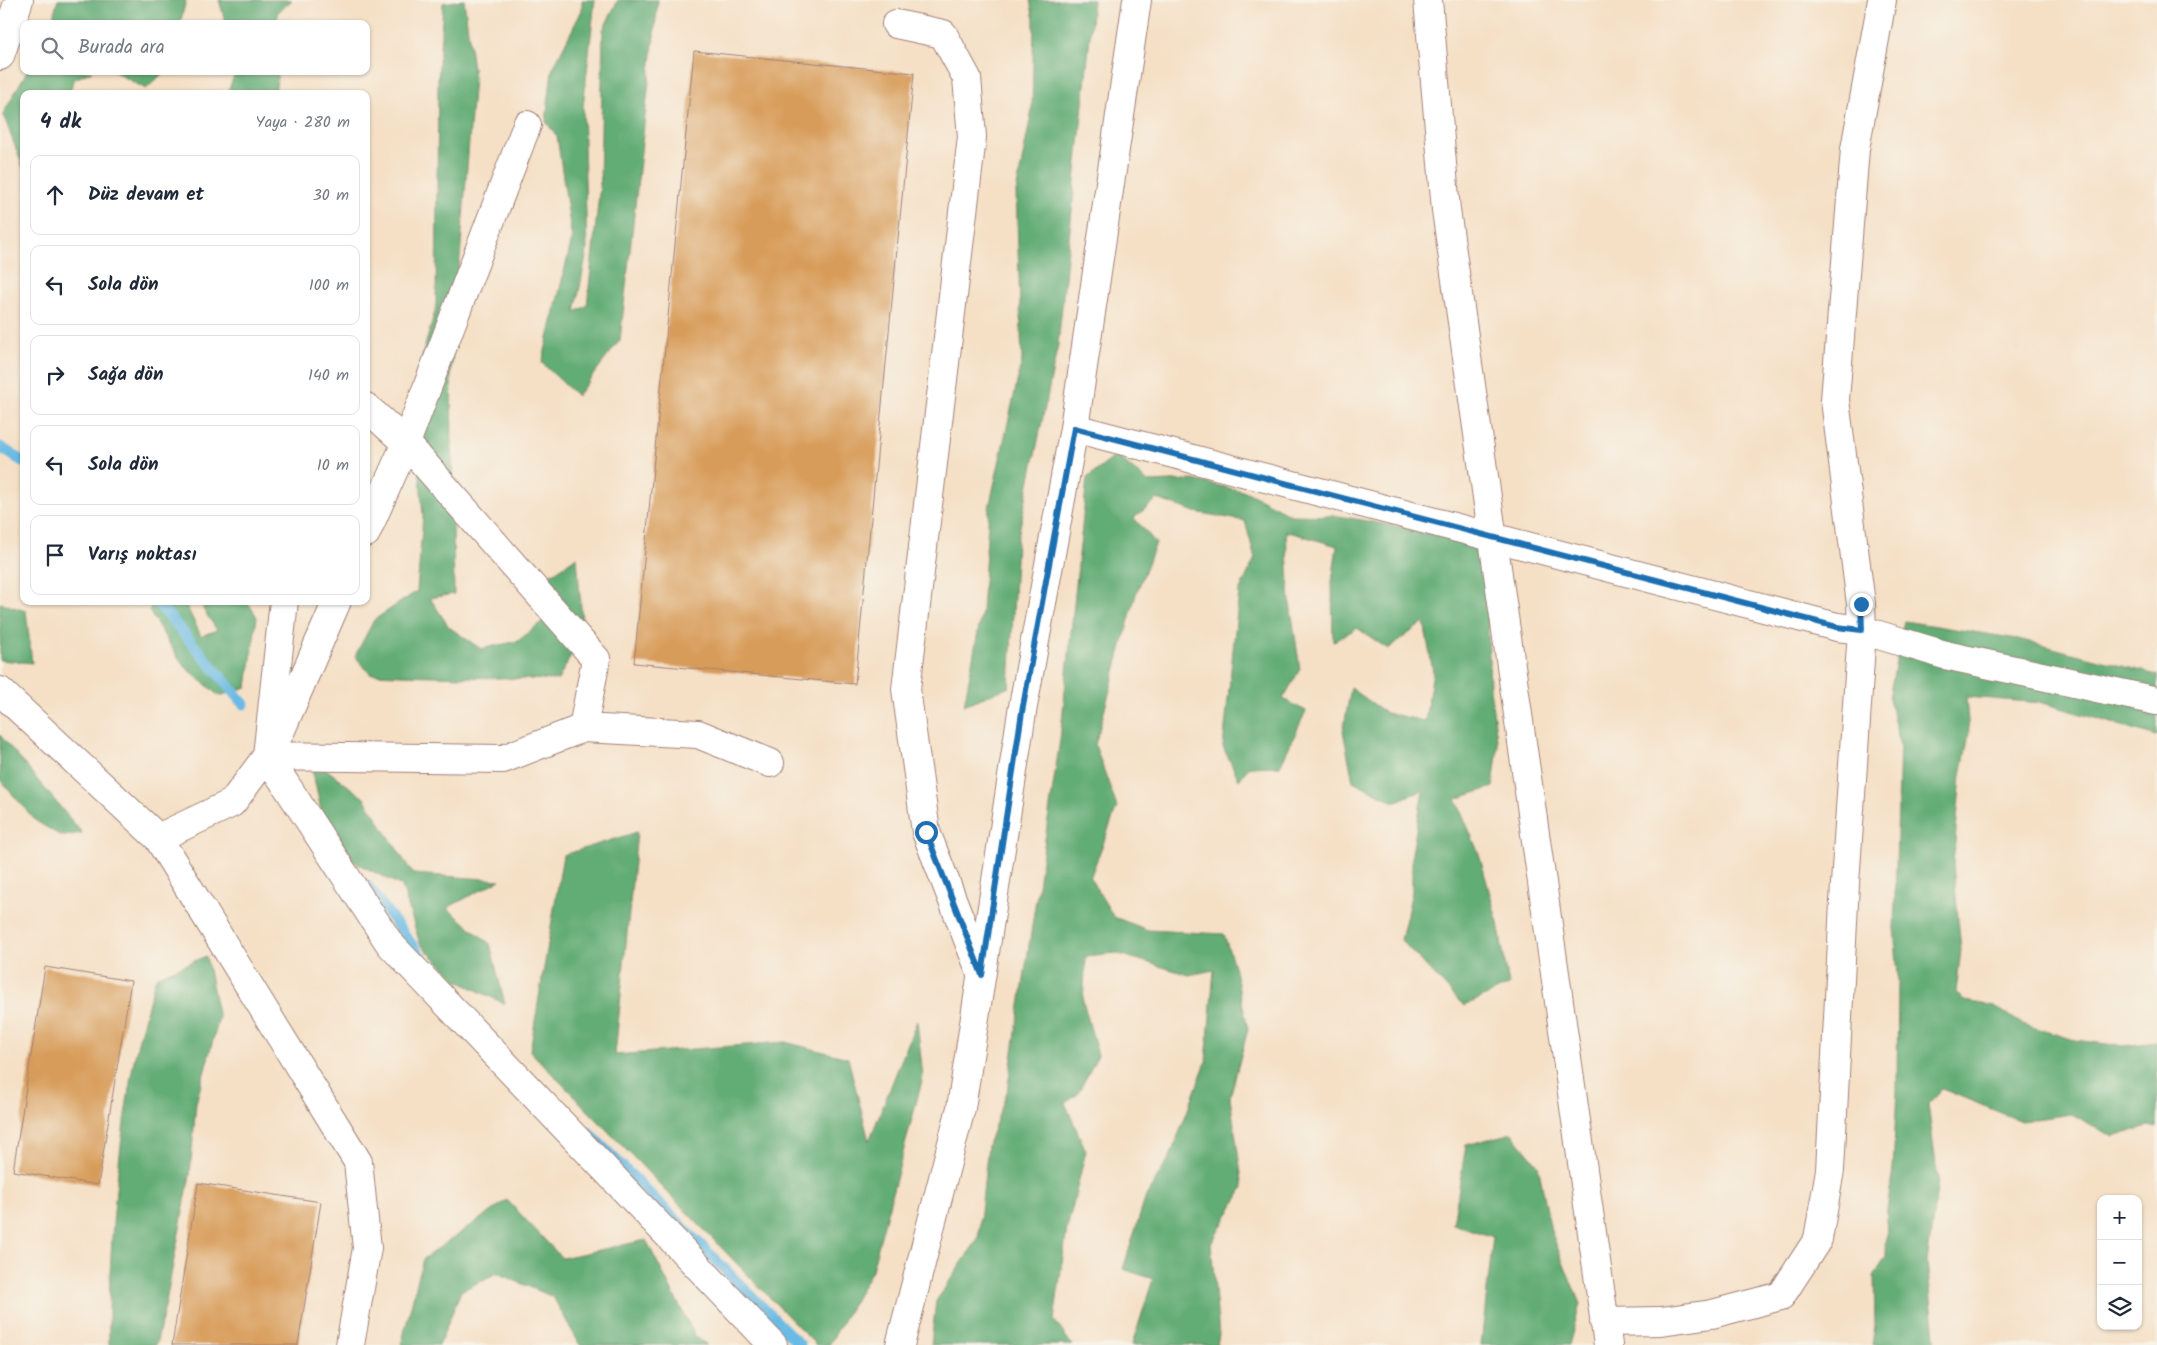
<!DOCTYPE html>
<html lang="tr">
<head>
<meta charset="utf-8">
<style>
  :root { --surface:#fff; --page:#f2f2f3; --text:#1f2937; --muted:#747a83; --line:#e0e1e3 }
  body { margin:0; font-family:Kalam,sans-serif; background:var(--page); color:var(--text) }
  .controls { position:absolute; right:15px; bottom:15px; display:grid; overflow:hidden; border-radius:10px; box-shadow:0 1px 4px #0004 }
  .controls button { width:45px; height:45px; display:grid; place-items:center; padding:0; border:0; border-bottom:1px solid var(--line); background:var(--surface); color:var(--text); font:25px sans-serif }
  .stop { position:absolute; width:15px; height:15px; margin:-11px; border:4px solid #1f6fb2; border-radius:50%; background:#fff }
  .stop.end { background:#1f6fb2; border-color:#fff; box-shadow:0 1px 5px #0008 }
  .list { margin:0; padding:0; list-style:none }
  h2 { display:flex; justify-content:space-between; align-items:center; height:65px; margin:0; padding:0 20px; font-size:21px }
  h2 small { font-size:16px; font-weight:400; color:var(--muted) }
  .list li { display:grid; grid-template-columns:32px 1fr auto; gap:15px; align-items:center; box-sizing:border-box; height:80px; margin:0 10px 10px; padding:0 10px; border:1px solid var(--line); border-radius:10px }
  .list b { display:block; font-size:19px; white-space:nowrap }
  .list em { font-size:16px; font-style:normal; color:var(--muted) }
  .icon { flex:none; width:28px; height:28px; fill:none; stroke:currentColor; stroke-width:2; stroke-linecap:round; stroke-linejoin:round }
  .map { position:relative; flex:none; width:2157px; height:1345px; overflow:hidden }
  .search { position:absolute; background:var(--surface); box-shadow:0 1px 4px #0004; left:20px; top:20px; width:350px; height:55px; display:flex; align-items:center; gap:12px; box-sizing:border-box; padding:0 18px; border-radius:10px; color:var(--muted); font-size:19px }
  .panel { position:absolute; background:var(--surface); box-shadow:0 1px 4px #0004; left:20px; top:90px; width:350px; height:515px; border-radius:10px }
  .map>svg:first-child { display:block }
  .forest { fill:#62ac74; stroke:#566650 }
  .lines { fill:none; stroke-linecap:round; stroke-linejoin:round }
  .stream { stroke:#69bae4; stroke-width:11 }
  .building { fill:#d89c5a }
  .minor-casing { stroke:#a08078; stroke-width:30 }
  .minor { stroke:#fff; stroke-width:28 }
  .route { stroke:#1f6fb2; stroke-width:6 }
</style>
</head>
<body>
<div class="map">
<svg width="2157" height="1345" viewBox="0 0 2157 1345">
  <rect width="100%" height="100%" fill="#f7f3e8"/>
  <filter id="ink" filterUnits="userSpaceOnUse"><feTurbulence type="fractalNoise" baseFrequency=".02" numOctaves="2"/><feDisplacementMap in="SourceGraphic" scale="10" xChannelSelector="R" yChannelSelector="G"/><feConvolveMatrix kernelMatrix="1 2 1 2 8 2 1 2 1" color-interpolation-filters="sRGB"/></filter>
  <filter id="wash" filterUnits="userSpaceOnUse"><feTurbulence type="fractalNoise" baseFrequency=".0096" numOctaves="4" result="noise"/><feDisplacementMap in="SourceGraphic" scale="20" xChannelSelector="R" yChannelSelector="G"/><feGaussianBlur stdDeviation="1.12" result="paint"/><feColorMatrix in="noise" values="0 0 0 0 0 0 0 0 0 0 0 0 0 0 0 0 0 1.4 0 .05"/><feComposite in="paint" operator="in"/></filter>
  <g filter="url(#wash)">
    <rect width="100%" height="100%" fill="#f5e0c6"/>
    <path class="forest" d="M58,0H186L180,24H51Z
      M219,0H292L277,13L278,24H226Z
      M464,0L474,77L451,374L454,594L430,598L449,627L481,649L518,641L545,619L544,579L577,557L583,633L558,680L370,674L355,656L374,620L417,591L423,516L413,388L436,308L438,81L443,3Z
      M582,0H595L583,107L587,251L575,312L587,306L600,185L603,30L618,0H658L620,340L577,396L542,363L572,239L557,136L546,122L552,70L582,10Z
      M1030,0H1093L1089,47L1058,345L1017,541L1009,687L964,705L982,611L989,508L1022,360L1016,192L1032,110L1034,20Z
      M27,71H92L73,80L70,94H24V170L3,114Z
      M113,71H165L146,89Z
      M236,71H278L275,94H227Z
      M1117,455L1148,482L1193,480L1247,492L1291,515L1339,516L1417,530L1493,552L1487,598L1490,689L1498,746L1493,787L1456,799L1479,854L1498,923L1509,985L1464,1006L1401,940L1412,892V853L1423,790L1394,802L1353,781L1343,731L1351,688L1386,713L1425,721L1433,672L1424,622L1388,649L1357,628L1333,642L1332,582L1337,546L1286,531L1290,603L1300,669L1283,699L1306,711L1280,766L1249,767L1239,780L1223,747L1239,592L1255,558L1245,521L1195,512L1157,499L1134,518L1156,543L1136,594L1095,745L1117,807L1090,878L1114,917L1148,930L1224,934L1234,966L1248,1029L1230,1097L1243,1188L1211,1244L1219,1335L1217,1345H1132L1153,1279L1123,1269L1146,1196L1170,1157L1206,1062L1214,970L1189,975L1116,953L1086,956L1083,1001L1098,1055L1077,1095L1065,1103L1086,1151L1067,1229L1054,1320L1072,1345H931L936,1301L978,1239L988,1145L1007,1092L1060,740L1087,478Z
      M153,601H184L201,636L217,630L203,609L204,601H247L257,617L247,687L219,696L182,664L149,611Z
      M0,603L26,611L32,663L0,660Z
      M1904,621L2018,639L2157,675V736L2043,703L1966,697L1969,734L1961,775L1953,864L1961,950L1956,992L1964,1001L1994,1006L2022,1024L2075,1040L2123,1046L2157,1042V1128L2148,1126L2113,1137L2072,1114L2021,1121L1942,1089L1928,1104L1938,1180L1927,1262L1936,1345H1872L1875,1327L1874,1276L1886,1257L1887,1210L1893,1169L1897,1090L1898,974L1894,928L1900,746L1889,698Z
      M0,735L82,833L61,836L36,821L0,780Z
      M309,756L364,798L413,874L500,880L447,908L490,944L505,1004L458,981L420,944L402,886L330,850Z
      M637,832L615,1055L785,1042L848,1058L869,1141L917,1021L923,1077L872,1270L829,1345H816L530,1051L563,855Z
      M206,956L219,1018L196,1103L190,1175L165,1307L156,1345H109C108,1251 117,1158 133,1065C139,1035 148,1006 156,977Z
      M1512,1133L1538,1165L1551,1231L1580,1304L1569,1345H1481L1493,1237L1453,1224L1466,1145Z
      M507,1200L562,1258L646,1240L695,1336L707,1345H580L553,1297L497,1273L461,1291L439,1345H401L423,1259Z"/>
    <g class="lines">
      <path class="stream" d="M0,447L24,462
        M156,601L244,704
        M367,885L431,970
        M588,1132L800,1345"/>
    </g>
    <g id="blocks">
      <path class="building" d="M694,51L914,73L855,684L634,663Z
        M45,967L131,981L98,1185L13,1171Z
        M198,1183L321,1202L298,1345H172Z"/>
    </g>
  </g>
  <g filter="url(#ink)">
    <use href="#blocks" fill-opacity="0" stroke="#a08078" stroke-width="1"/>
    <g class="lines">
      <defs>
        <path id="minor" d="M1428,0L1446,210L1608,1345
          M896,24L943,34L967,78L972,137L906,689L926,832L981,973
          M0,56L19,0
          M1074,428L1837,627L1862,630L1861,604L1835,400L1855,149L1882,0
          M366,533L406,443L527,125
          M337,601L281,730L267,756L390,944L773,1345
          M0,691L158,838L358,1162L367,1248L350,1345
          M583,728L698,734L770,763
          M267,756L503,759L583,728L596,659L406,443L366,407
          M158,838L232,803L267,756L284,601
          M1604,1322L1661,1321L1712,1314L1781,1296L1818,1239L1830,1170L1845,884L1862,630L1945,655L2157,701
          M900,1345L961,1108L1022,712L1074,428L1137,0"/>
      </defs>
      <use href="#minor" class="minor-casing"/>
      <use href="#minor" class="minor"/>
    </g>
  </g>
  <g class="lines" filter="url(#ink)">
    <path class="route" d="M926,832L982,975L1022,712L1074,428L1837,627L1862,630L1861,604"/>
  </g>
</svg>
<div class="controls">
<button>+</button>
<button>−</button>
<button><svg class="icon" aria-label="layers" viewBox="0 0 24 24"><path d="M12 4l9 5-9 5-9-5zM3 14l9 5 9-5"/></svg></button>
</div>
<div class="stop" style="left:926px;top:832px"></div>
<div class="stop end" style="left:1861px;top:604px"></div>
<div class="search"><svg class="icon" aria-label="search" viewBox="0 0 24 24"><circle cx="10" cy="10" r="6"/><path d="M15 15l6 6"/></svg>Burada ara</div>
<section class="panel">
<h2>4 dk<small>Yaya · 280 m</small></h2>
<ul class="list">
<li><svg class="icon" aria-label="ahead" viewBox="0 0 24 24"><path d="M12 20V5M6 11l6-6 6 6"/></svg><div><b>Düz devam et</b></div><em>30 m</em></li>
<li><svg class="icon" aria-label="left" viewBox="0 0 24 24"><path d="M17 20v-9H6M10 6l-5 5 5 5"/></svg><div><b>Sola dön</b></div><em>100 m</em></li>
<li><svg class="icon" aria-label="right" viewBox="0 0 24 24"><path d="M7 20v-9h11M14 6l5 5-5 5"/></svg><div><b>Sağa dön</b></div><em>140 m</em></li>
<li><svg class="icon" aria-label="left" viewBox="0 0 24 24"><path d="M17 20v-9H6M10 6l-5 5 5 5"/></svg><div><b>Sola dön</b></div><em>10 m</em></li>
<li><svg class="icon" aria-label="arrive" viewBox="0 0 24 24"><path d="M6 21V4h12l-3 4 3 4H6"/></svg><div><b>Varış noktası</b></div></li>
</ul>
</section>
</div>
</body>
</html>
